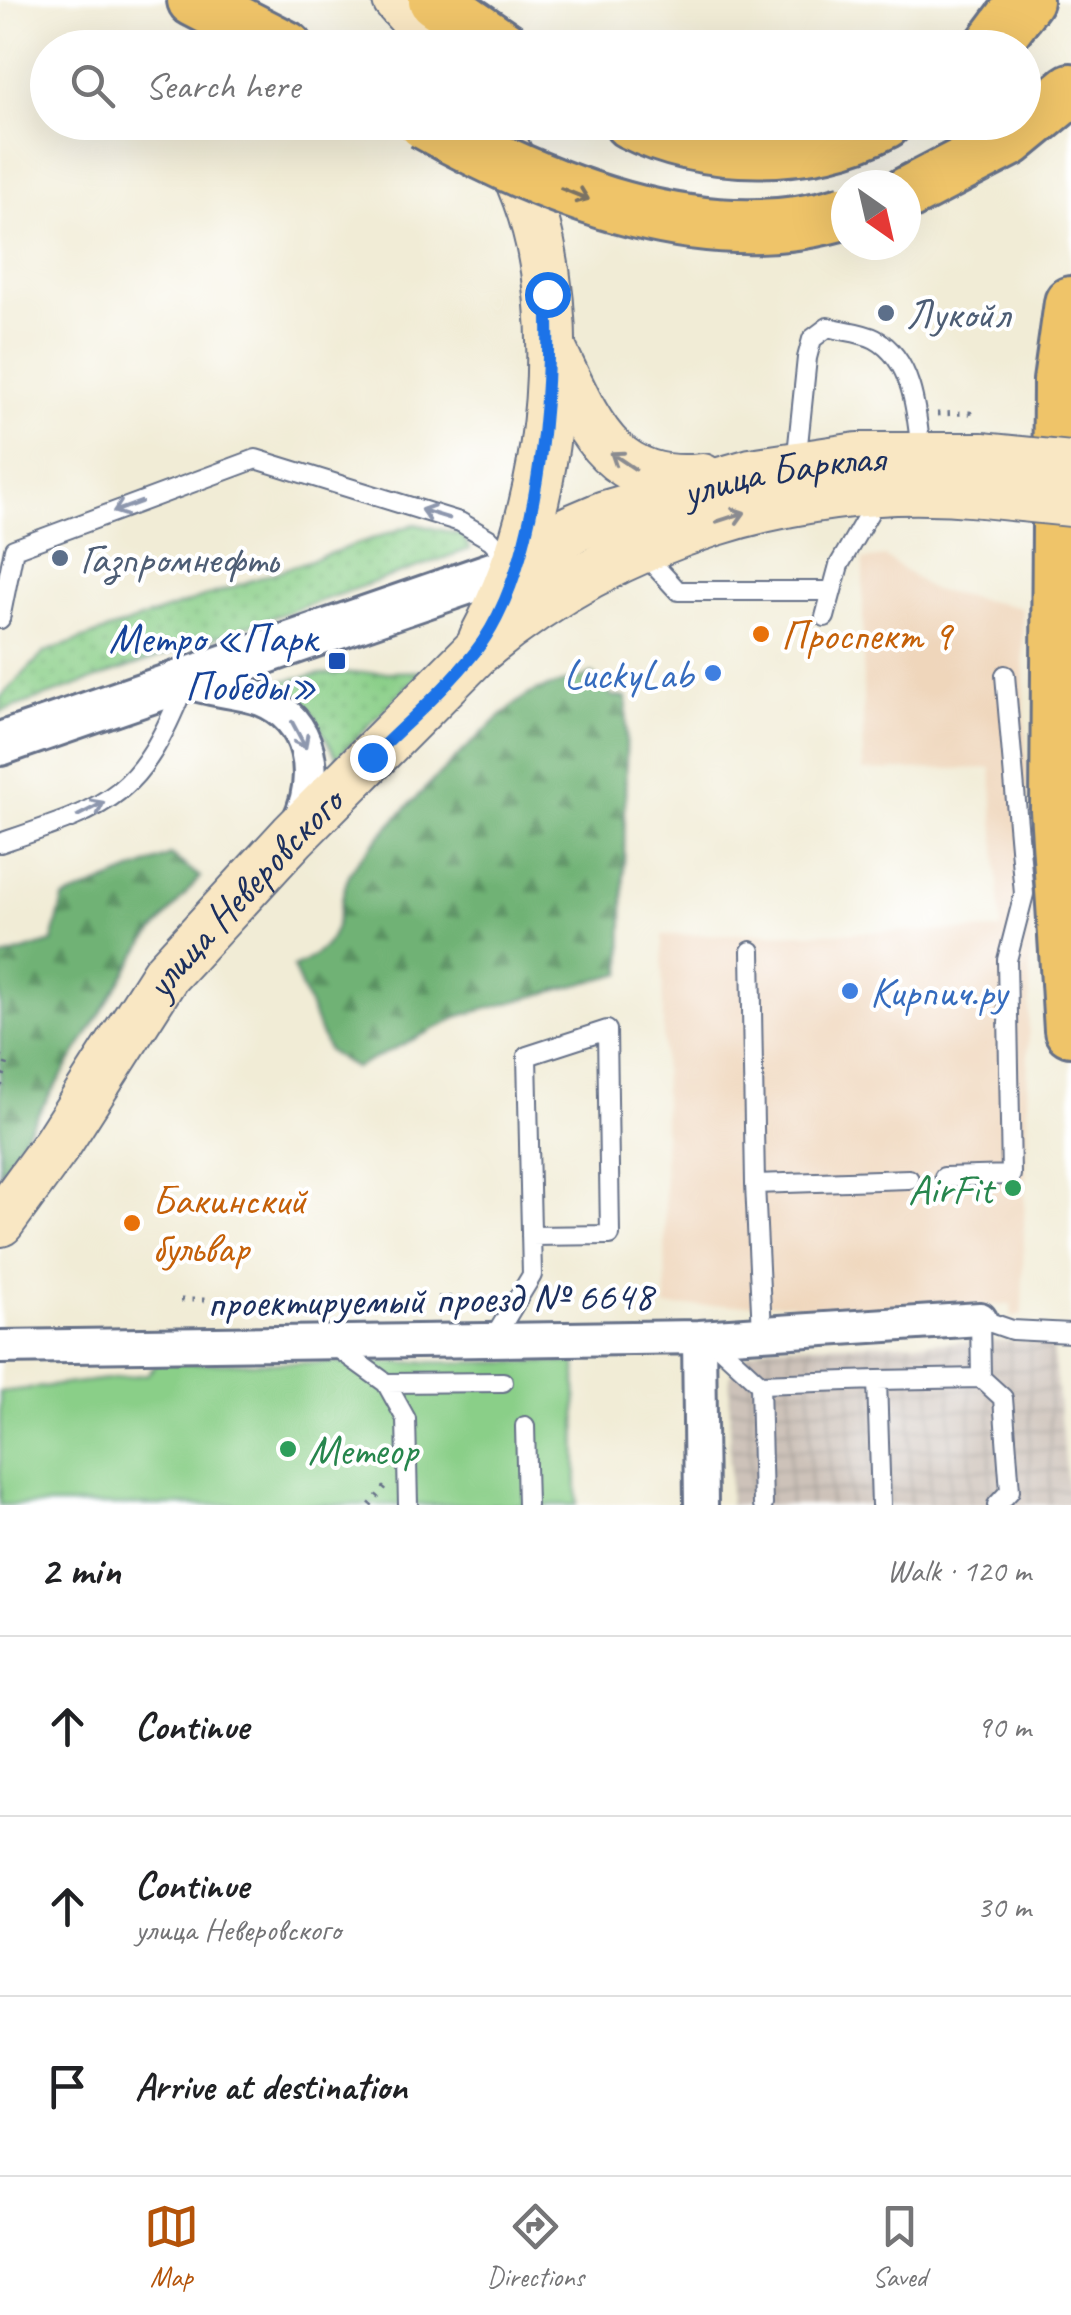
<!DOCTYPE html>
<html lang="en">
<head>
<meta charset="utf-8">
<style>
  :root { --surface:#fff; --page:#f2f2f2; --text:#202124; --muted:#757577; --line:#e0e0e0; --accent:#b45309 }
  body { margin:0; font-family:Caveat,sans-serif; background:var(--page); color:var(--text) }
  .compass { position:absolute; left:831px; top:170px; width:90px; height:90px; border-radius:50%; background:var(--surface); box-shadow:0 10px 40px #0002; rotate:146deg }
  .stop { position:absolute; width:30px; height:30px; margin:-22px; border:8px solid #1a73e8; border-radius:50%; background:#fff }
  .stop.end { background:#1a73e8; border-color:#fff; box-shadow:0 2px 10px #0008 }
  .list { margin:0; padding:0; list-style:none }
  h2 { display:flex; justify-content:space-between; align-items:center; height:130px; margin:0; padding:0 40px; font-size:42px }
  h2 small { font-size:32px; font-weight:400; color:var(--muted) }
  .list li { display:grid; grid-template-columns:65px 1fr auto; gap:30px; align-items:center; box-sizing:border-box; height:180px; padding:0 40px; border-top:2px solid var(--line) }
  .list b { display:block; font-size:38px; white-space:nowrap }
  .list p { margin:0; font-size:32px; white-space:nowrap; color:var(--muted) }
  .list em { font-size:32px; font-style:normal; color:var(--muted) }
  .icon { flex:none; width:55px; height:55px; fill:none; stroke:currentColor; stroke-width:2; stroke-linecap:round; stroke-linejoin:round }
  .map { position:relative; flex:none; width:1071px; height:1505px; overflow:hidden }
  .search { position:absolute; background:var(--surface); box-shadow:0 10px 40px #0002; left:30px; right:30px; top:30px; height:110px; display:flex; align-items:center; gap:25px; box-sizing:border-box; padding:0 35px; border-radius:55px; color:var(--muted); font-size:38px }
  .sheet { height:670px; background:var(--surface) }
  nav { display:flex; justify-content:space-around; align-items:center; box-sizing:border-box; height:140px; border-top:2px solid var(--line); background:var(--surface); font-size:28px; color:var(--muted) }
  nav a { display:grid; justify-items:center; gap:5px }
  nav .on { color:var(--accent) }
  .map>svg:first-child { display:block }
  .built { fill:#efd6bb }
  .industrial { fill:url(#industrial-grid) }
  .grass { fill:url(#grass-dots); stroke:#527f73; stroke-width:2.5 }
  .forest { fill:url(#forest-firs); stroke:#457069; stroke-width:2.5 }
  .park { fill:#8acf88; stroke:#527f73; stroke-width:2.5 }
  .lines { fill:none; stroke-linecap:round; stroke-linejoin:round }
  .service-casing { stroke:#667188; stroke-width:22 }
  .minor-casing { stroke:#667188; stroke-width:38 }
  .tertiary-casing { stroke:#667188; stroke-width:48 }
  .secondary-casing { stroke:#667188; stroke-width:52 }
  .primary-casing { stroke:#667188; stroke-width:58 }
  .path { stroke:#667188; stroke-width:5; stroke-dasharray:2.5 8; stroke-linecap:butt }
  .service { stroke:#fff; stroke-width:18 }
  .minor { stroke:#fff; stroke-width:32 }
  .tertiary { stroke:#fff; stroke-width:42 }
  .secondary { stroke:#f9e7c3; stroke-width:48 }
  .primary { stroke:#efc469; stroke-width:52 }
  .secondary-bridge-casing { stroke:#667188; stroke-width:52; stroke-linecap:butt }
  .primary-bridge-casing { stroke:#667188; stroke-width:58; stroke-linecap:butt }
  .secondary-bridge { stroke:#f9e7c3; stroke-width:48 }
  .primary-bridge { stroke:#efc469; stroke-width:52 }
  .oneway { stroke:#7a7263 }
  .oneway2 { stroke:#8a8b90 }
  .oneway3 { stroke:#8d97ae }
  .route { stroke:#1a73e8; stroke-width:12 }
  .service-dot { fill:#5c6f8a; stroke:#fff; stroke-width:4 }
  .food-dot { fill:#e8710a; stroke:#fff; stroke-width:4 }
  .transit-dot { fill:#1a4fb4; stroke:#fff; stroke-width:4 }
  .shop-dot { fill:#3f7fe0; stroke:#fff; stroke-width:4 }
  .leisure-dot { fill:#2e9e5b; stroke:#fff; stroke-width:4 }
  .labels { text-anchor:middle; stroke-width:8; stroke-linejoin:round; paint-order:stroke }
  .service-label { font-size:42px; fill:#4e5e75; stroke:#fff; text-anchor:start }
  .street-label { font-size:42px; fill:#1b2f5e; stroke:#fff }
  .food-label { font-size:42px; fill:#c56008; stroke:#fff; text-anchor:start }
  .transit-label { font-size:42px; fill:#164399; stroke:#fff; text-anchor:end }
  .shop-label { font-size:42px; fill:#366cbe; stroke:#fff; text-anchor:end }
  .leisure-label { font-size:42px; fill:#27864d; stroke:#fff; text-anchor:end }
</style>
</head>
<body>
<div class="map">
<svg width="1071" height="1505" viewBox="0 0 1071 1505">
  <defs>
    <pattern id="industrial-grid" width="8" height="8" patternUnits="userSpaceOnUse" patternTransform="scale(2.5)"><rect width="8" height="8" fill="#cdc2b9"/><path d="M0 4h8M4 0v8" fill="none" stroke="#afa7a1"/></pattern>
    <pattern id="grass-dots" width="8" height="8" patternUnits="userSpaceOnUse" patternTransform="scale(2.5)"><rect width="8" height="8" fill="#8acf88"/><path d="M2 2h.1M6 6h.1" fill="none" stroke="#76b278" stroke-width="1.8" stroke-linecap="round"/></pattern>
    <pattern id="forest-firs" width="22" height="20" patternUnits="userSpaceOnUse" patternTransform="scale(2.5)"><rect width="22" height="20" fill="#6fb274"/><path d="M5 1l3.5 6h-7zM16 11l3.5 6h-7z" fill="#5a9162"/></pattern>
  </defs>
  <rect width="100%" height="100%" fill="#fff"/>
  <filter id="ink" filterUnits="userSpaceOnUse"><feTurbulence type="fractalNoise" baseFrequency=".01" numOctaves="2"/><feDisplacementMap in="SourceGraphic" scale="20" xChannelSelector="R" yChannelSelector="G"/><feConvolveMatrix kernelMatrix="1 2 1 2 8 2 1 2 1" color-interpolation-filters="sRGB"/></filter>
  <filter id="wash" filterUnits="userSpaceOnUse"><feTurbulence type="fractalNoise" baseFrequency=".0048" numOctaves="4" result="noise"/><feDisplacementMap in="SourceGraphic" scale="40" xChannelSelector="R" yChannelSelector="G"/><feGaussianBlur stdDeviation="2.25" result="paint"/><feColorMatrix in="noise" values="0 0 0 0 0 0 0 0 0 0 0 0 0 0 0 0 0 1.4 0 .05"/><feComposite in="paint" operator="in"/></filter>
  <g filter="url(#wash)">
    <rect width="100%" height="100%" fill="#f1ecd6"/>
    <path class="built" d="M885,557L932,590L1022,608L1031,930L1022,1314L1012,1318L1011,1304L793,1315L792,1303L666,1307L662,935L1001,930L991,768L863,771V560Z"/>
    <path class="industrial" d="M1013,1341L1052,1344L1070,1505H730V1375L748,1354L772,1345Z"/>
    <path class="grass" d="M415,524L463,535L470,549L0,712V698L45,652Z
      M423,671L337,758L313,714L269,683L322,674Z"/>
    <path class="forest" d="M593,674L612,696L627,698L622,973L463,1015L355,1068L328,1051L293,967C348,943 332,918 349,875C358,852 503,708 528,695C547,685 572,681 593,674Z
      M171,855L200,877L145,942L0,1175V958L52,942L63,899Z"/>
    <path class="park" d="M576,1362L577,1505H0V1392L148,1374L157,1363Z"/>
  </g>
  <g filter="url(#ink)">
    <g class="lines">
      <defs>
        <path id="service" d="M796,464L807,358L812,339L828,327C842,331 862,332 875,339C914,360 917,416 921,454
          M642,552L678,591H829
          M825,617L839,565L869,513
          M0,619L14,549L256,459L460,522L491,540L511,562
          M0,843C110,806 139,799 184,686
          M751,951L755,1184
          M944,1177L1011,1175L1007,960L1024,894L1005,675
          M762,1331L755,1184L909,1179
          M709,1337L760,1384
          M494,1338L532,1275L527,1056L607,1030L610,1235L531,1236
          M332,1344L386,1383L406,1419L408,1505
          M981,1378L1003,1398L1010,1491L997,1505
          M877,1380L981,1378L980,1319L1012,1330L1071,1333
          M386,1383L503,1382
          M525,1426L527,1505
          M763,1505L760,1384L877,1380L881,1505"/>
        <path id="minor" d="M186,681C210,691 237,690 261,699C313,720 320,777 298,823
          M699,1337L701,1505
          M0,1347L699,1337L980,1319"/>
        <path id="tertiary" d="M0,744L515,566L539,563"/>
        <g id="secondary">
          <path d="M397,0L441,48"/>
          <path d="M552,350C587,422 608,488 702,478"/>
          <path id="s1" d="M515,566L572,529L605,515L751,473L858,457H982"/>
          <path d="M483,639C544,524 567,371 540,243C531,200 512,162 492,122"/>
          <path id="s2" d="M0,1222L57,1144L165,975L293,836L477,651C615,535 801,475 982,493"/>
        </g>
        <path id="primary" d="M194,0L287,48
          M435,0L505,48
          M990,48L1026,0
          M630,122C705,160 812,160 885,122
          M906,194L1010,140L1071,90
          M1071,303L1060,381L1057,810L1071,1030"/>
      </defs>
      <use href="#service" class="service-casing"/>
      <use href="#minor" class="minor-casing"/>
      <use href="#tertiary" class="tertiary-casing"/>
      <use href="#secondary" class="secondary-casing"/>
      <use href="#primary" class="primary-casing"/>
      <path class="path" d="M937,414L970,413L971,419
        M0,1056L7,1062L0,1088
        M438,1298L462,1297
        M181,1300H206
        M370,1505L386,1486"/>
      <use href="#service" class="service"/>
      <use href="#minor" class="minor"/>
      <use href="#tertiary" class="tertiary"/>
      <use href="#secondary" class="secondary"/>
      <use href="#primary" class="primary"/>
      <defs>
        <path id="secondary-bridge" d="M982,457L1071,466
          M982,493L1071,502"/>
        <path id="primary-bridge" d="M424,122C546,191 705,256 846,212"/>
      </defs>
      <use href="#secondary-bridge" class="secondary-bridge-casing"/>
      <use href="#primary-bridge" class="primary-bridge-casing"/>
      <use href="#secondary-bridge" class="secondary-bridge"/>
      <use href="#primary-bridge" class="primary-bridge"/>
    </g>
    <defs><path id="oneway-shaft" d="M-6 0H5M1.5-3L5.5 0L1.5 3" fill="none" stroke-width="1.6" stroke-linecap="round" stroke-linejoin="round" transform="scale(2.5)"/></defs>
    <use class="oneway" href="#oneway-shaft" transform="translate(575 194) rotate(22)"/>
    <g class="oneway2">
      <use href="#oneway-shaft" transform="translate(623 461) rotate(-146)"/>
      <use href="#oneway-shaft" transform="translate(731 517) rotate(-18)"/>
    </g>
    <g class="oneway3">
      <use href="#oneway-shaft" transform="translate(127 507) rotate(160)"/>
      <use href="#oneway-shaft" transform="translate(435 514) rotate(-163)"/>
      <use href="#oneway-shaft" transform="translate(299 735) rotate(62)"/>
      <use href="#oneway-shaft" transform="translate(91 809) rotate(-27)"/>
    </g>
  </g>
  <g class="lines" filter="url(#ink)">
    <path class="route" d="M372,757C406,723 445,690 475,652C538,573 553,392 547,294"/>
  </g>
  <g class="service-dot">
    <circle cx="886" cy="313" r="10"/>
    <circle cx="60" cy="558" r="10"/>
  </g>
  <g class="food-dot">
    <circle cx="761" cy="634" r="10"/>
    <circle cx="132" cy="1223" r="10"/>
  </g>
  <rect class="transit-dot" x="327" y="651" width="20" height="20" rx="5"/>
  <g class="shop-dot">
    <circle cx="713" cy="673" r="10"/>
    <circle cx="850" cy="991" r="10"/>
  </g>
  <g class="leisure-dot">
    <circle cx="1013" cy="1188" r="10"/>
    <circle cx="288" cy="1449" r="10"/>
  </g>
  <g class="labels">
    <g class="service-label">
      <text x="906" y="328">Лукойл</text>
      <text x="80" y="573">Газпромнефть</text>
    </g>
    <g class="street-label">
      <text dy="15" stroke="none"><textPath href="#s1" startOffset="288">улица Барклая</textPath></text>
      <text dy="15" stroke="none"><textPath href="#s2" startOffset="410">улица Неверовского</textPath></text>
      <text transform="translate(430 1298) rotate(-1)" y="15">проектируемый проезд № 6648</text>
    </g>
    <g class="food-label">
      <text x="781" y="649">Проспект 9</text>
      <text x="152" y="1214">Бакинский<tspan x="152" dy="48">бульвар</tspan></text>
    </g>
    <g class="transit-label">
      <text x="317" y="652">Метро «Парк<tspan x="317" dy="48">Победы»</tspan></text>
    </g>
    <g class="shop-label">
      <text x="693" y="688">LuckyLab</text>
      <text x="870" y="1006" text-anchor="start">Кирпич.ру</text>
    </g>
    <g class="leisure-label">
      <text x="993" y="1203">AirFit</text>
      <text x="308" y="1464" text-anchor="start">Метеор</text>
    </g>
  </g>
</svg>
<svg class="compass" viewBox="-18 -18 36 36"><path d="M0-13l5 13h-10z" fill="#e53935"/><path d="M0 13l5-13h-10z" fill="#757577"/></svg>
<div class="stop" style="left:547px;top:294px"></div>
<div class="stop end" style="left:372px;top:757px"></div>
<div class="search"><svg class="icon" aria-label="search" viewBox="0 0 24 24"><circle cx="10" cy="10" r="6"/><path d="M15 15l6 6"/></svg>Search here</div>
</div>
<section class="sheet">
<h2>2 min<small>Walk · 120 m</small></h2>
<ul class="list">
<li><svg class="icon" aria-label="ahead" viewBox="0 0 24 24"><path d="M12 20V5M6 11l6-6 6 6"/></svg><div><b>Continue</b></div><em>90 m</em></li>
<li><svg class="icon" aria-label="ahead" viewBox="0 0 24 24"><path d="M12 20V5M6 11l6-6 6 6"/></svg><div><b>Continue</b><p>улица Неверовского</p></div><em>30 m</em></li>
<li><svg class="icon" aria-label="arrive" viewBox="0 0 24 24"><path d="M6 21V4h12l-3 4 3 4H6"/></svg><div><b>Arrive at destination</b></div></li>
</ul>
</section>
<nav>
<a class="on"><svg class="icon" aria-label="map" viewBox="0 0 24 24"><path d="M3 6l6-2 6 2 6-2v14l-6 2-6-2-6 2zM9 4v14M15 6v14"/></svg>Map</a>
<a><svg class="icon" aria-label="directions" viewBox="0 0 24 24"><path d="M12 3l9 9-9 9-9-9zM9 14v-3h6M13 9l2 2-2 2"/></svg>Directions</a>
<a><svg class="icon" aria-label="saved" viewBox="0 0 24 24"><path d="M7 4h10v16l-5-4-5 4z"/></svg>Saved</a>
</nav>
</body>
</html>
